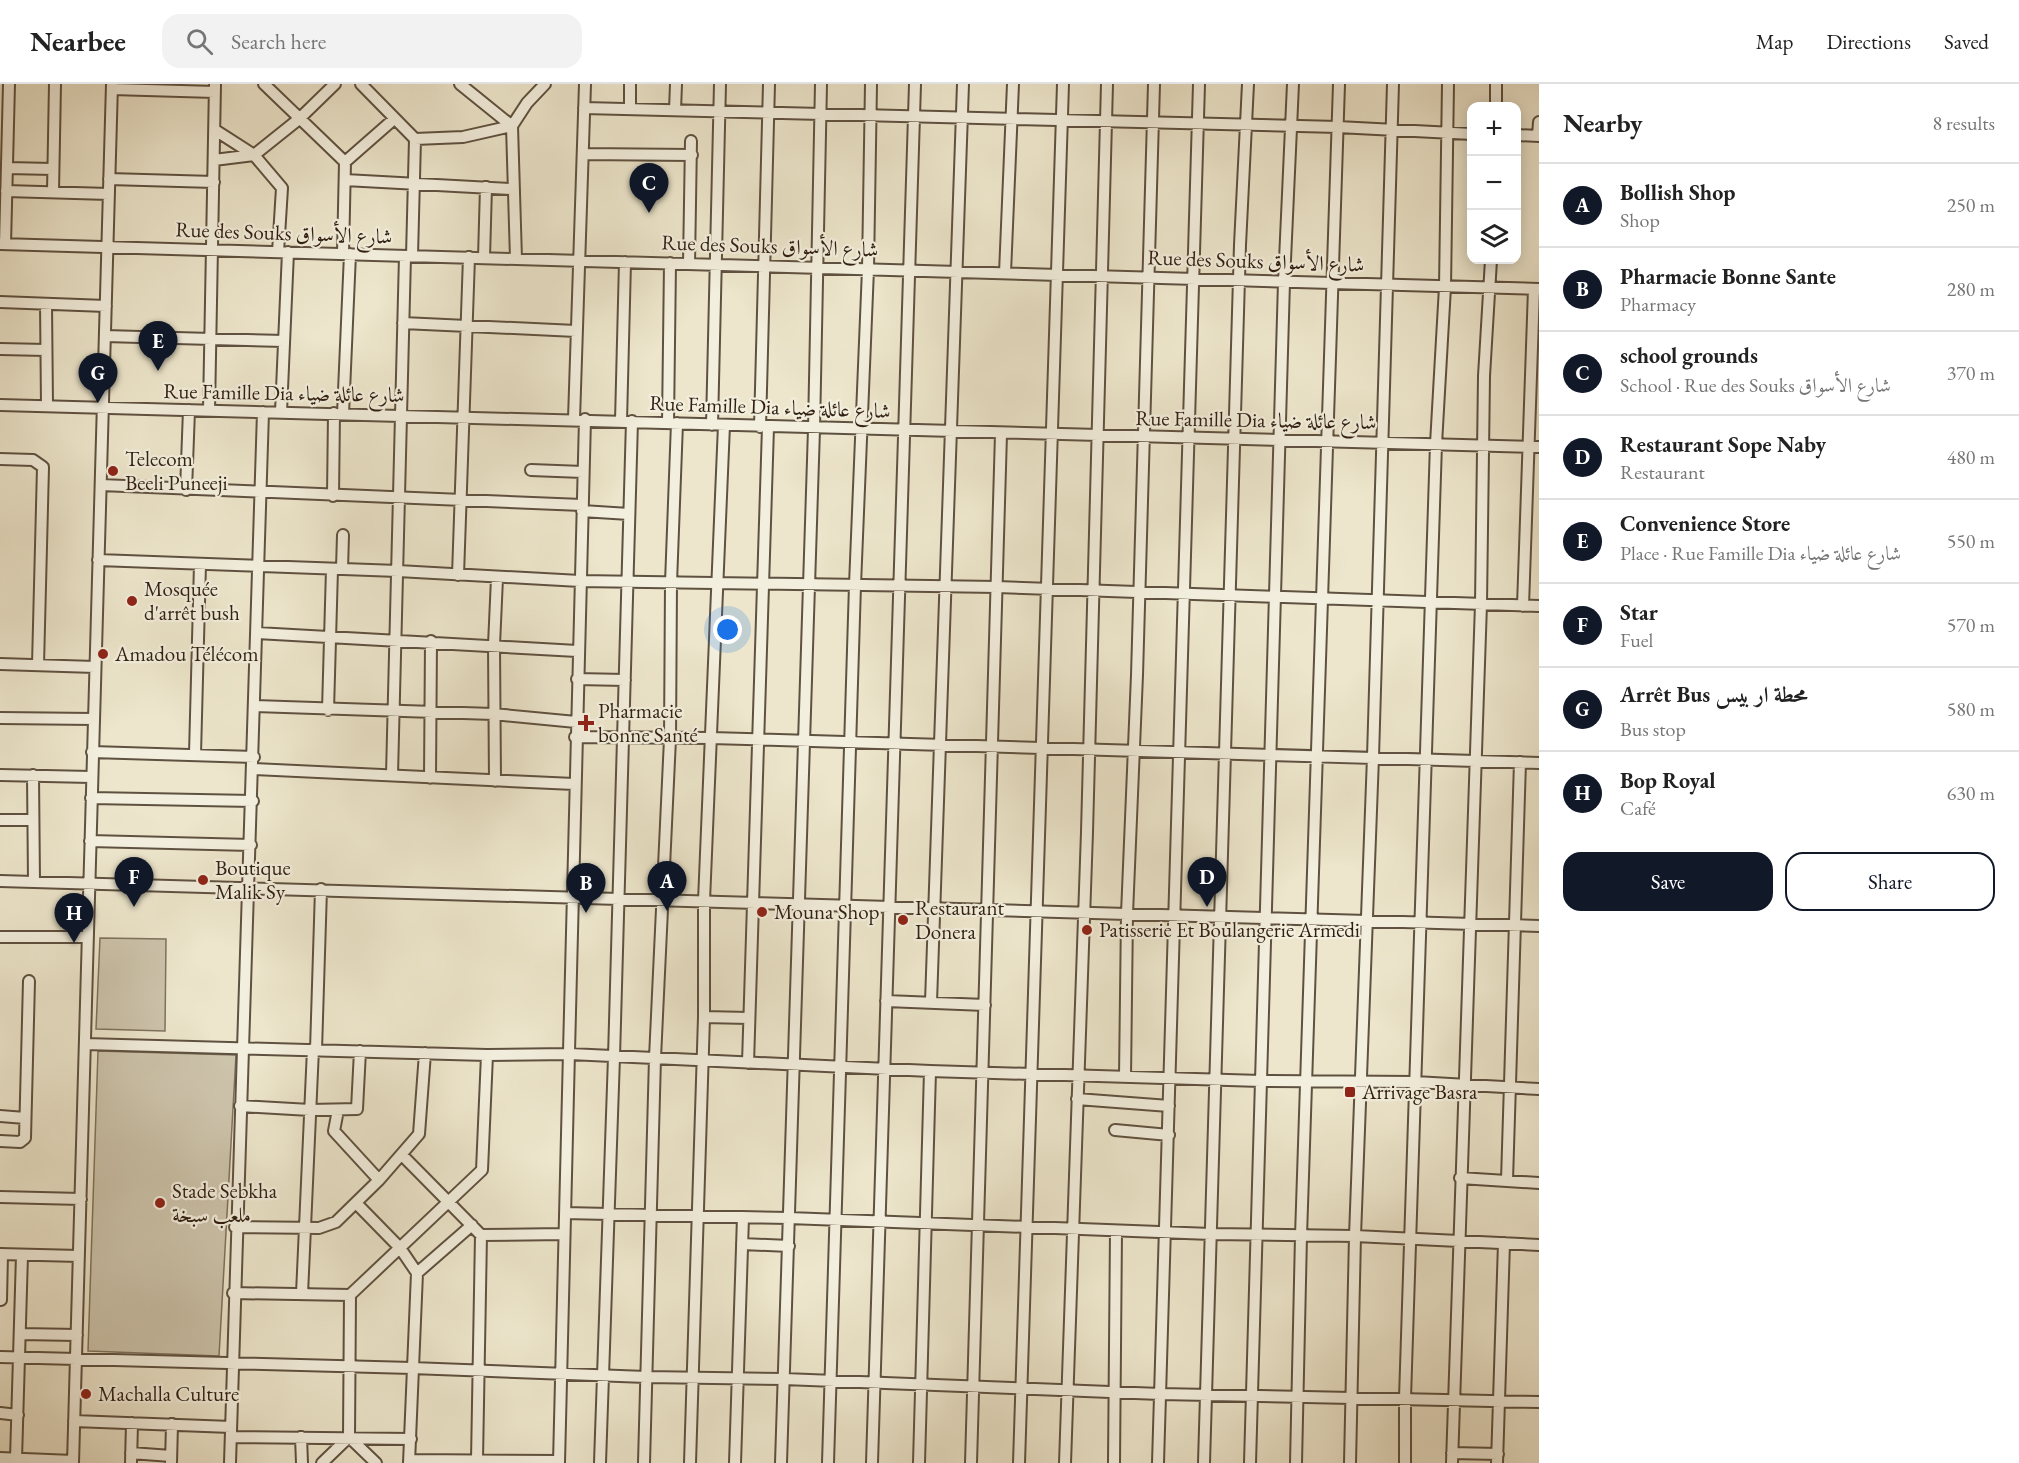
<!DOCTYPE html>
<html lang="en">
<head>
<meta charset="utf-8">
<style>
  :root { --surface:#fff; --page:#f2f2f2; --text:#222; --muted:#767676; --line:#e0e0e0; --accent:#111827 }
  body { margin:0; font-family:"EB Garamond",Amiri,serif; background:var(--page); color:var(--text) }
  .controls { position:absolute; right:18px; top:18px; display:grid; overflow:hidden; border-radius:12px; box-shadow:0 3px 15px #0003 }
  .controls button { width:54px; height:54px; display:grid; place-items:center; padding:0; border:0; border-bottom:2px solid var(--line); background:var(--surface); color:var(--text); font:30px sans-serif }
  .you { position:absolute; left:728px; top:546px; width:21px; height:21px; margin:-15px; border:4px solid #fff; border-radius:50%; background:#1a73e8; box-shadow:0 0 0 9px #1a73e833 }
  .badge { display:grid; place-items:center; width:39px; height:39px; border-radius:50%; background:var(--accent); color:#fff; font-size:20px; font-weight:700 }
  .pin { position:absolute; translate:-50% -50px; filter:drop-shadow(0 2px 3px #0008) }
  .pin::after { content:''; position:absolute; top:32px; width:21px; height:18px; background:inherit; clip-path:polygon(0 0,100% 0,50% 100%) }
  .list { margin:0; padding:0; list-style:none }
  h2 { display:flex; justify-content:space-between; align-items:center; height:78px; margin:0; padding:0 24px; font-size:26px }
  h2 small { font-size:20px; font-weight:400; color:var(--muted) }
  .list li { display:grid; grid-template-columns:39px 1fr auto; gap:18px; align-items:center; box-sizing:border-box; height:84px; padding:0 24px; border-top:2px solid var(--line) }
  .list b { display:block; font-size:22px; white-space:nowrap }
  .list p { margin:0; font-size:20px; white-space:nowrap; color:var(--muted) }
  .list em { font-size:20px; font-style:normal; color:var(--muted) }
  .actions { display:flex; gap:12px; padding:18px 24px }
  .actions a { flex:1; padding:14px 0; border:2px solid var(--accent); border-radius:18px; text-align:center; font-size:21px; color:var(--accent) }
  .actions .main { background:var(--accent); color:#fff }
  .icon { flex:none; width:33px; height:33px; fill:none; stroke:currentColor; stroke-width:2; stroke-linecap:round; stroke-linejoin:round }
  .map { position:relative; flex:none; width:1539px; height:1379px; overflow:hidden }
  header { display:flex; align-items:center; gap:36px; box-sizing:border-box; height:84px; padding:0 30px; background:var(--surface); border-bottom:2px solid var(--line) }
  header strong { font-size:28px }
  nav { display:flex; gap:33px; margin-inline-start:auto; font-size:21px }
  .search { width:420px; height:54px; background:var(--page); display:flex; align-items:center; gap:15px; box-sizing:border-box; padding:0 21px; border-radius:18px; color:var(--muted); font-size:22px }
  main { display:flex }
  aside { flex:1; background:var(--surface) }
  .map>svg:first-child { display:block }
  .grass { fill:#cdc4ac; stroke:#7e725e; stroke-width:1.5 }
  .lines { fill:none; stroke-linecap:round; stroke-linejoin:round }
  .minor-casing { stroke:#5f5140; stroke-width:14 }
  .minor { stroke:#f3efde; stroke-width:10 }
  .poi-dot { fill:#8f2418; stroke:#f3efde; stroke-width:2 }
  .labels { text-anchor:middle; stroke-width:4.5; stroke-linejoin:round; paint-order:stroke }
  .street-label { font-size:21px; fill:#301f11; stroke:#f3efde }
  .poi-label { font-size:21px; fill:#301f11; stroke:#f3efde; text-anchor:start }
</style>
</head>
<body>
<header>
<strong>Nearbee</strong>
<div class="search"><svg class="icon" aria-label="search" viewBox="0 0 24 24"><circle cx="10" cy="10" r="6"/><path d="M15 15l6 6"/></svg>Search here</div>
<nav><a>Map</a><a>Directions</a><a>Saved</a></nav>
</header>
<main>
<div class="map">
<svg width="1539" height="1379" viewBox="0 0 1539 1379">
  <rect width="100%" height="100%" fill="#ede6cc"/>
  <filter id="stains"><feTurbulence type="fractalNoise" baseFrequency=".00333" numOctaves="4"/><feColorMatrix values="0 0 0 0 .2 0 0 0 0 .09 0 0 0 0 .02 0 0 0 .5 -.17"/></filter>
  <radialGradient id="worn" r=".72"><stop offset=".6" stop-color="#630" stop-opacity="0"/><stop offset="1" stop-color="#630" stop-opacity=".3"/></radialGradient>
  <path class="grass" d="M100,854L166,855L165,947L96,945Z
    M98,967L236,971L219,1272L88,1267Z"/>
  <g class="lines">
    <defs>
      <path id="minor" d="M264,0L345,78L343,170
        M361,0L415,55L463,53L512,42
        M460,0L512,42
        M112,5L215,8
        M1496,22V0
        M584,24L1338,43L1472,50
        M630,25V0
        M675,26L676,0
        M215,46L254,71L282,104L278,168
        M1516,51L1539,52
        M1538,52L1539,38
        M583,70L692,71
        M214,76L254,71L299,35L335,0
        M345,78L394,35
        M7,84L53,85
        M109,95L214,98
        M345,96L512,105
        M6,107L109,110
        M53,108L55,0
        M0,160L1539,205
        M5,160L9,0
        M412,172L415,55
        M484,174L486,103
        M516,175L512,42L527,19L545,0
        M689,180L691,57
        M1005,189L1013,0
        M0,218L106,222
        M46,220L47,322
        M403,239L576,247
        M105,252L284,257
        M0,265L46,266
        M0,321L1539,363
        M209,326L215,0
        M281,328L288,168
        M343,330L350,170
        M574,335L585,0
        M621,337L625,178
        M668,339L670,179
        M712,341L720,0
        M760,343L769,0
        M0,375L33,376L43,383L38,581
        M531,386L583,388
        M101,401L582,421
        M186,406L189,326
        M333,412L334,329
        M582,427L629,430
        M98,476L398,487L580,497L997,503L1539,522
        M342,485L343,451
        M458,491L469,173
        M1523,522L1534,205
        M257,549L577,567
        M0,580L95,583
        M577,595L625,596
        M255,622L493,630L576,638
        M328,626L332,485
        M0,634L94,635
        M575,653L711,654L1539,679
        M92,668L254,673
        M195,670L200,480
        M253,685L574,700
        M0,691L91,693
        M33,691L34,798
        M392,691L405,172
        M430,694L431,557
        M495,697L494,561L497,494
        M91,714L253,717
        M0,736H32
        M90,757L251,761
        M0,797L1539,842
        M0,853H88
        M886,917L985,921
        M931,918L963,0
        M704,933L749,934
        M85,960L487,971L570,970L930,987L1261,997L1415,998L1539,1005
        M316,966L321,805
        M748,979L768,343
        M1125,993L1127,830L1137,591L1154,0
        M1077,1015L1169,1022
        M240,1022L310,1026L357,1025L360,967
        M338,1026L334,1047L379,1096
        M0,1032L25,1034
        M1115,1046L1169,1051
        M0,1057L20,1058L25,1054L29,897
        M402,1071L481,1151L564,1150
        M1460,1094L1539,1099
        M1507,1096L1520,678
        M0,1113L81,1115
        M356,1119L400,1164L417,1189L409,1379
        M565,1129L789,1134L1211,1150L1355,1152L1539,1161
        M235,1143L319,1144L336,1138L379,1096L419,1050L425,969
        M742,1160L789,1162
        M0,1170L79,1172
        M417,1189L472,1141
        M233,1209L350,1211L482,1086L487,971
        M302,1210L313,965
        M1,1216L2,1170
        M20,1250L77,1251
        M0,1273L412,1284L646,1293L784,1295L1160,1310L1539,1318
        M0,1329L18,1331
        M74,1337L231,1343
        M231,1353L411,1355
        M301,1353L302,1379
        M349,1353L376,1379
        M131,1369L171,1372
        M1452,1369L1498,1370
        M0,1374L73,1377
        M16,1375L22,1171
        M411,1376L559,1377
        M477,1376L481,1151
        M73,1379L112,0
        M131,1379L132,1339
        M171,1379L172,1340
        M230,1379L263,328
        M322,1379L349,1353L350,1211
        M559,1379C568,1031 575,683 585,335
        M600,1379L614,973L632,337
        M644,1379L655,974L670,655L671,499L677,339
        M690,1379L704,933V817L724,341
        M735,1379L743,1133
        M781,1379L814,345L821,0
        M828,1379L855,501L868,185L871,0
        M872,1379L915,0
        M919,1379L930,987
        M971,1379L1001,350
        M1019,1379L1063,0
        M1065,1379L1087,748L1107,0
        M1114,1379L1116,1147
        M1158,1379L1199,0
        M1204,1379L1240,161L1248,0
        M1250,1379L1284,198L1293,0
        M1296,1379L1301,1152L1339,0
        M1350,1379L1355,1152L1373,673L1393,0
        M1405,1379V1314L1436,360L1445,203L1448,0
        M1452,1379L1481,520L1484,292L1491,176
        M1497,1379L1504,1159"/>
    </defs>
    <use href="#minor" class="minor-casing"/>
    <use href="#minor" class="minor"/>
  </g>
  <g class="poi-dot">
    <circle cx="113" cy="387" r="6"/>
    <circle cx="132" cy="517" r="6"/>
    <circle cx="103" cy="570" r="6"/>
    <path d="M583 630h6v6h6v6h-6v6h-6v-6h-6v-6h6z"/>
    <circle cx="203" cy="796" r="6"/>
    <circle cx="762" cy="828" r="6"/>
    <circle cx="903" cy="836" r="6"/>
    <circle cx="1087" cy="846" r="6"/>
    <rect x="1344" y="1002" width="12" height="12" rx="3"/>
    <circle cx="160" cy="1119" r="6"/>
    <circle cx="86" cy="1310" r="6"/>
  </g>
  <g class="labels">
    <g class="street-label">
      <text transform="translate(284 149) rotate(2)" y="7">Rue des Souks شارع الأسواق</text>
      <text transform="translate(770 162) rotate(2)" y="7">Rue des Souks شارع الأسواق</text>
      <text transform="translate(1256 177) rotate(2)" y="7">Rue des Souks شارع الأسواق</text>
      <text transform="translate(284 309) rotate(1)" y="7">Rue Famille Dia شارع عائلة ضياء</text>
      <text transform="translate(770 323) rotate(2)" y="7">Rue Famille Dia شارع عائلة ضياء</text>
      <text transform="translate(1256 336) rotate(1)" y="7">Rue Famille Dia شارع عائلة ضياء</text>
    </g>
    <g class="poi-label">
      <text x="125" y="382">Telecom<tspan x="125" dy="24">Beeli Puneeji</tspan></text>
      <text x="144" y="512">Mosquée<tspan x="144" dy="24">d'arrêt bush</tspan></text>
      <text x="115" y="577">Amadou Télécom</text>
      <text x="598" y="634">Pharmacie<tspan x="598" dy="24">bonne Santé</tspan></text>
      <text x="215" y="791">Boutique<tspan x="215" dy="24">Malik Sy</tspan></text>
      <text x="915" y="831">Restaurant<tspan x="915" dy="24">Donera</tspan></text>
      <text x="774" y="835">Mouna Shop</text>
      <text x="1099" y="853">Patisserie Et Boulangerie Armedi</text>
      <text x="1362" y="1015">Arrivage Basra</text>
      <text x="172" y="1114">Stade Sebkha<tspan x="172" dy="24">ملعب سبخة</tspan></text>
      <text x="98" y="1317">Machalla Culture</text>
    </g>
  </g>
  <rect width="100%" height="100%" filter="url(#stains)"/>
  <rect width="100%" height="100%" fill="url(#worn)"/>
</svg>
<div class="controls">
<button>+</button>
<button>−</button>
<button><svg class="icon" aria-label="layers" viewBox="0 0 24 24"><path d="M12 4l9 5-9 5-9-5zM3 14l9 5 9-5"/></svg></button>
</div>
<div class="you"></div>
<div class="pin badge" style="left:667px;top:827px">A</div>
<div class="pin badge" style="left:586px;top:829px">B</div>
<div class="pin badge" style="left:649px;top:129px">C</div>
<div class="pin badge" style="left:1207px;top:823px">D</div>
<div class="pin badge" style="left:158px;top:287px">E</div>
<div class="pin badge" style="left:134px;top:823px">F</div>
<div class="pin badge" style="left:98px;top:319px">G</div>
<div class="pin badge" style="left:74px;top:859px">H</div>
</div>
<aside>
<h2>Nearby<small>8 results</small></h2>
<ul class="list">
<li><span class="badge">A</span><div><b>Bollish Shop</b><p>Shop</p></div><em>250 m</em></li>
<li><span class="badge">B</span><div><b>Pharmacie Bonne Sante</b><p>Pharmacy</p></div><em>280 m</em></li>
<li><span class="badge">C</span><div><b>school grounds</b><p>School · Rue des Souks شارع الأسواق</p></div><em>370 m</em></li>
<li><span class="badge">D</span><div><b>Restaurant Sope Naby</b><p>Restaurant</p></div><em>480 m</em></li>
<li><span class="badge">E</span><div><b>Convenience Store</b><p>Place · Rue Famille Dia شارع عائلة ضياء</p></div><em>550 m</em></li>
<li><span class="badge">F</span><div><b>Star</b><p>Fuel</p></div><em>570 m</em></li>
<li><span class="badge">G</span><div><b>Arrêt Bus محطة ار بيس</b><p>Bus stop</p></div><em>580 m</em></li>
<li><span class="badge">H</span><div><b>Bop Royal</b><p>Café</p></div><em>630 m</em></li>
</ul>
<div class="actions"><a class="main">Save</a><a>Share</a></div>
</aside>
</main>
</body>
</html>
